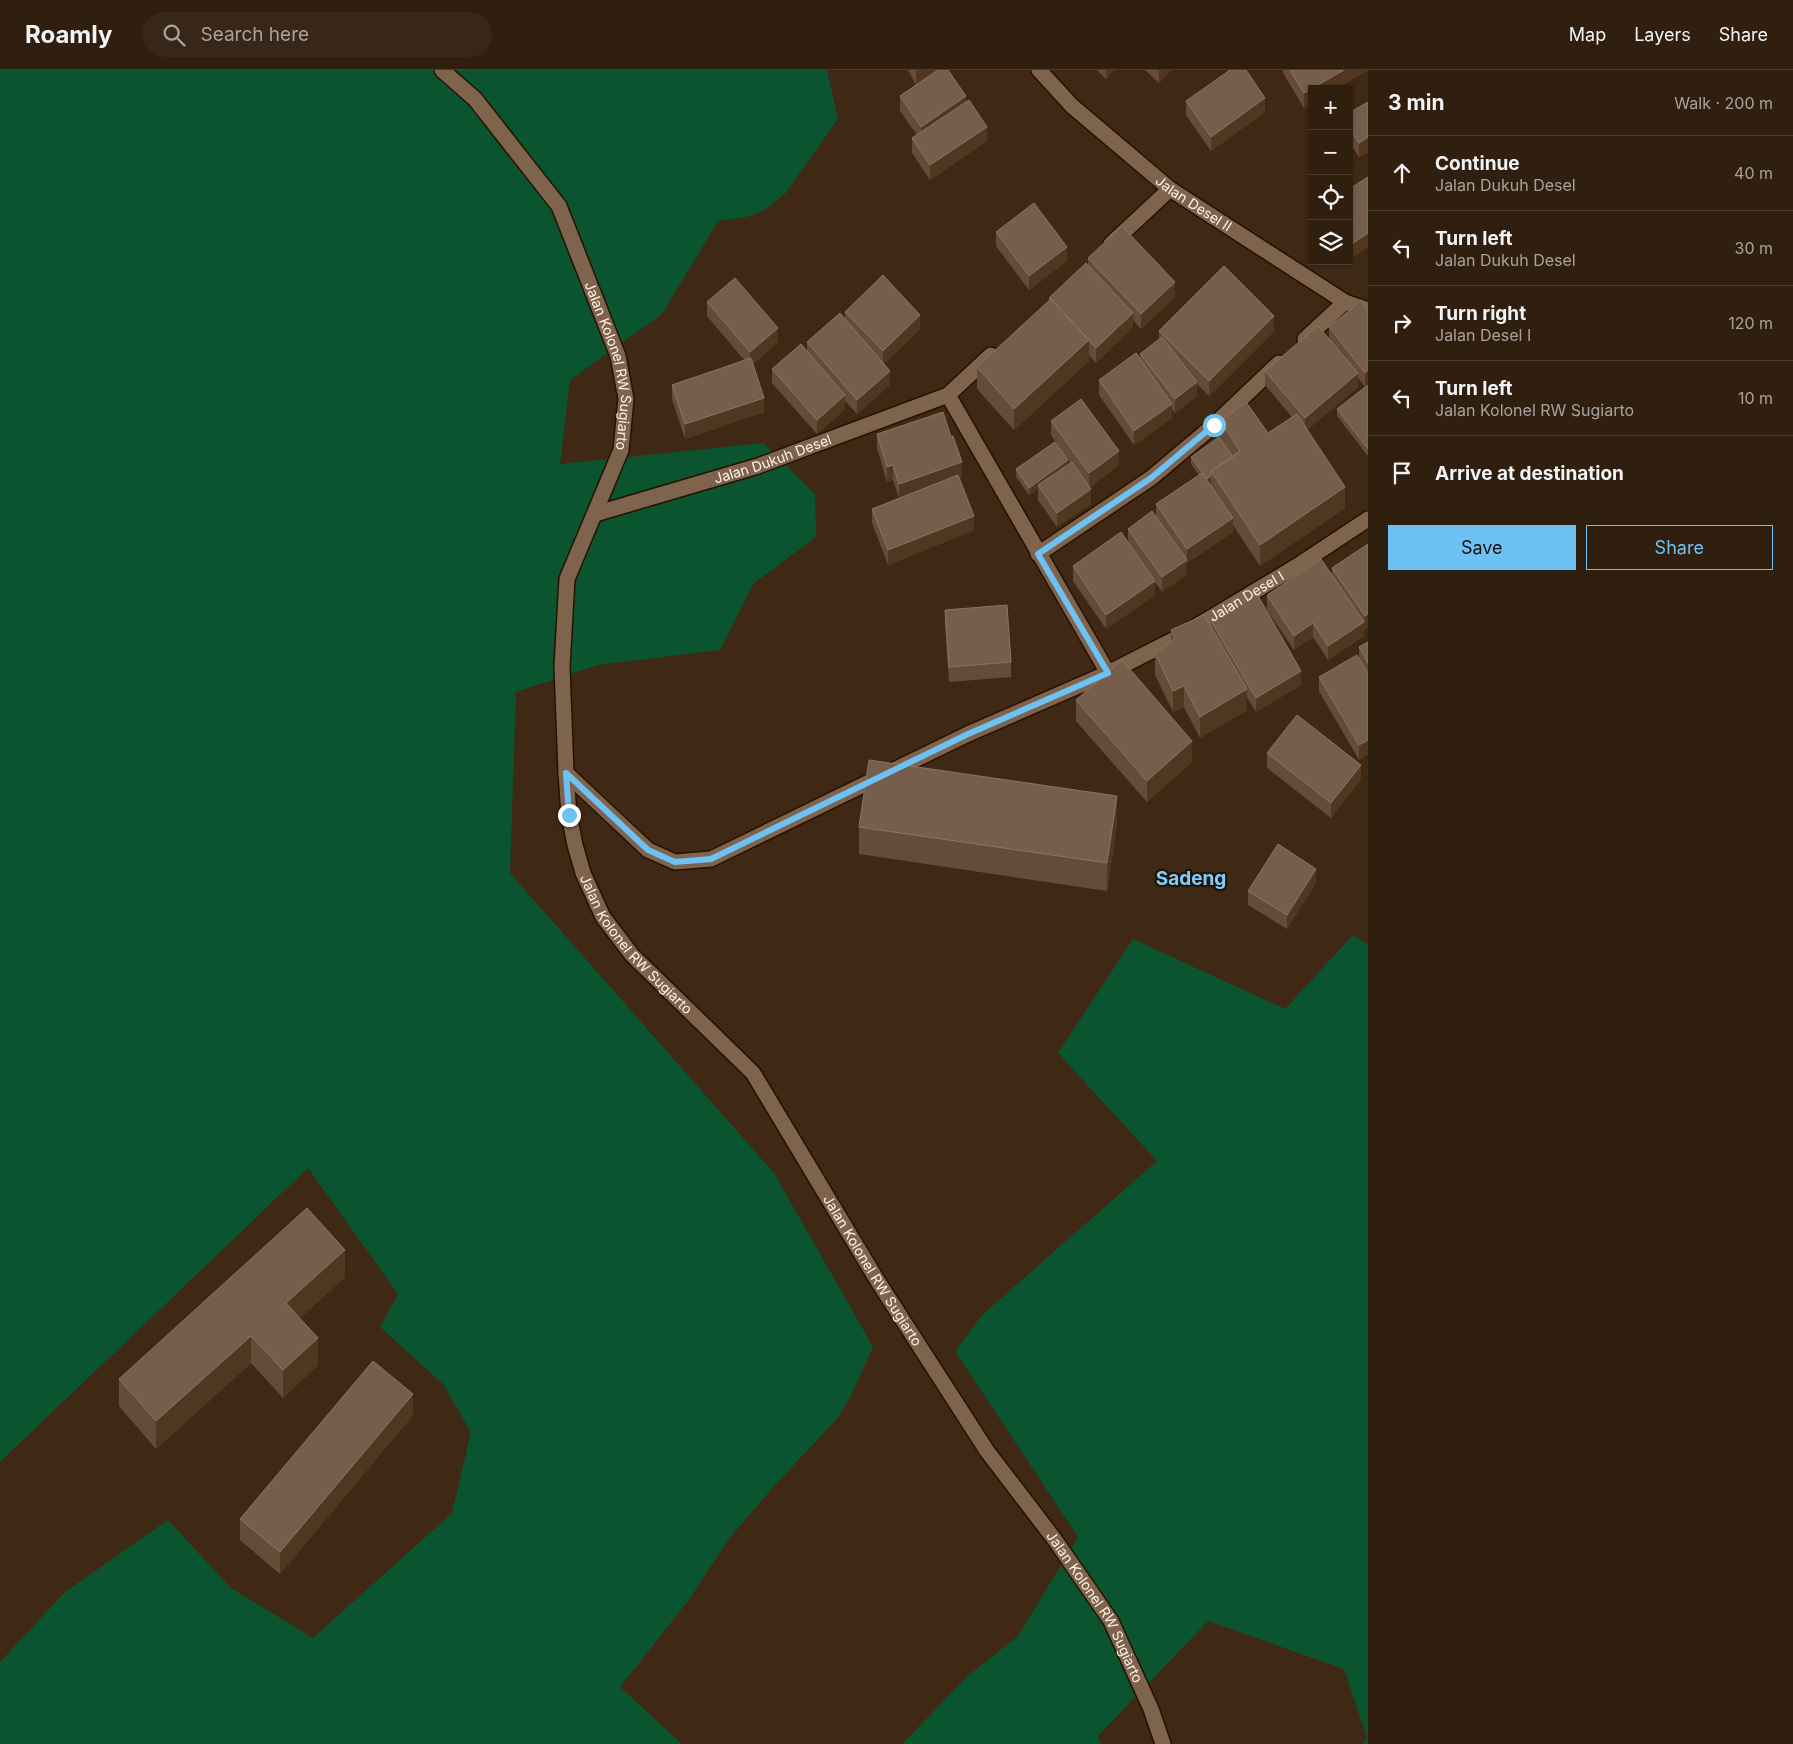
<!DOCTYPE html>
<html lang="en">
<head>
<meta charset="utf-8">
<style>
  :root { --surface:#301f0f; --page:#382718; --text:#f1f3f6; --muted:#a8a29e; --line:#4b3d2f; --accent:#6dc2f3 }
  body { margin:0; font-family:Inter,sans-serif; background:var(--page); color:var(--text) }
  .controls { position:absolute; right:15px; top:15px; display:grid; overflow:hidden; border-radius:0px; box-shadow:0 1px 4px #0004 }
  .controls button { width:45px; height:45px; display:grid; place-items:center; padding:0; border:0; border-bottom:1px solid var(--line); background:var(--surface); color:var(--text); font:25px sans-serif }
  .stop { position:absolute; width:15px; height:15px; margin:-11px; border:4px solid #6dc2f3; border-radius:50%; background:#fff }
  .stop.end { background:#6dc2f3; border-color:#fff; box-shadow:0 1px 5px #0008 }
  .list { margin:0; padding:0; list-style:none }
  h2 { display:flex; justify-content:space-between; align-items:center; height:65px; margin:0; padding:0 20px; font-size:21px }
  h2 small { font-size:16px; font-weight:400; color:var(--muted) }
  .list li { display:grid; grid-template-columns:32px 1fr auto; gap:15px; align-items:center; box-sizing:border-box; height:75px; padding:0 20px; border-top:1px solid var(--line) }
  .list b { display:block; font-size:19px; white-space:nowrap }
  .list p { margin:0; font-size:16px; white-space:nowrap; color:var(--muted) }
  .list em { font-size:16px; font-style:normal; color:var(--muted) }
  .actions { display:flex; gap:10px; padding:15px 20px }
  .actions a { flex:1; padding:11px 0; border:1px solid var(--accent); border-radius:0px; text-align:center; font-size:18px; color:var(--accent) }
  .actions .main { background:var(--accent); color:#111 }
  .icon { flex:none; width:28px; height:28px; fill:none; stroke:currentColor; stroke-width:2; stroke-linecap:round; stroke-linejoin:round }
  .map { position:relative; flex:none; width:1368px; height:1674px; overflow:hidden }
  header { display:flex; align-items:center; gap:30px; box-sizing:border-box; height:70px; padding:0 25px; background:var(--surface); border-bottom:1px solid var(--line) }
  header strong { font-size:24px }
  nav { display:flex; gap:28px; margin-inline-start:auto; font-size:18px }
  .search { width:350px; height:45px; background:var(--page); display:flex; align-items:center; gap:12px; box-sizing:border-box; padding:0 18px; border-radius:28px; color:var(--muted); font-size:19px }
  main { display:flex }
  aside { flex:1; background:var(--surface) }
  .map>svg:first-child { display:block }
  .green { fill:#0a5430 }
  .lines { fill:none; stroke-linecap:round; stroke-linejoin:round }
  .street-casing { stroke:#261100; stroke-width:18 }
  .secondary-casing { stroke:#261100; stroke-width:18 }
  .street { stroke:#7f644d; stroke-width:15 }
  .secondary { stroke:#7f644d; stroke-width:15 }
  .wall { fill:#654c38 }
  .shaded-wall { fill:#4f3722 }
  .building { fill:#755e4b; stroke:#8a7563 }
  .route { stroke:#6dc2f3; stroke-width:6 }
  .labels { text-anchor:middle; stroke-width:4.5; stroke-linejoin:round; paint-order:stroke }
  .street-label { font-size:14px; fill:#fef1e7; stroke:#1f140b }
  .district-label { font-size:19px; font-weight:bold; fill:#7fcdfa; stroke:#1f140b }
</style>
</head>
<body>
<header>
<strong>Roamly</strong>
<div class="search"><svg class="icon" aria-label="search" viewBox="0 0 24 24"><circle cx="10" cy="10" r="6"/><path d="M15 15l6 6"/></svg>Search here</div>
<nav><a>Map</a><a>Layers</a><a>Share</a></nav>
</header>
<main>
<div class="map">
<svg width="1368" height="1674" viewBox="0 0 1368 1674">
  <rect width="100%" height="100%" fill="#402914"/>
  <path class="green" d="M0,0H827L838,49L785,124L761,142L746,147L718,151L662,244L570,310L560,394L763,373L815,424L816,467L753,514L720,580L598,595L516,622L510,803L774,1103L873,1277L851,1326L836,1350L776,1414L728,1470L688,1531L620,1617L682,1674H0V1592L65,1522L168,1450L231,1518L313,1568L452,1443L471,1362L443,1314L380,1257L398,1224L308,1098L0,1392Z
    M1353,865L1368,875V1674H1362L1367,1668L1344,1599L1208,1551L1097,1667L1102,1674H902L970,1604L1018,1566L1078,1467L955,1281L982,1245L1157,1091L1058,983L1133,869L1285,939Z"/>
  <g class="lines">
    <defs>
      <g id="street">
        <path id="s1" d="M1039,0L1072,36L1170,119L1345,232L1368,240"/>
        <path d="M1111,174L1170,119"/>
        <path d="M1305,269L1345,232"/>
        <path d="M948,325L1108,603"/>
        <path id="s2" d="M595,444L758,396L948,325L991,285"/>
        <path d="M1038,484L1151,408L1214,355L1279,293"/>
        <path id="s3" d="M566,703L648,780L675,792L711,789L968,664L1108,603L1177,568L1297,496L1368,449"/>
      </g>
      <g id="secondary">
        <path id="s4" d="M442,0L475,29L559,136L618,286L626,329L621,380L567,509L562,596L566,703L569,745L575,775L583,803L603,847L632,885L753,1003L877,1210L987,1381L1055,1470L1111,1551L1151,1639L1163,1674"/>
      </g>
    </defs>
    <use href="#street" class="street-casing"/>
    <use href="#secondary" class="secondary-casing"/>
    <use href="#street" class="street"/>
    <use href="#secondary" class="secondary"/>
  </g>
  <path class="wall" d="M908,0H948L987,71L930,110L912,83V68L917,65L900,41V26L916,15Z
    M1097,0H1114L1106,9Z
    M1145,0H1171L1159,13Z
    M1283,0H1368L1336,19H1312V33L1304,38L1283,3Z
    M1186,31L1265,42L1211,81L1186,45Z
    M1368,32V84V82L1359,87L1349,72V43Z
    M996,162L1067,191L1029,220L996,176Z
    M1088,188L1175,227L1141,259L1133,250V257L1096,293L1089,285V291L1014,360L977,319V297L1049,230V228L1088,195Z
    M1361,231L1368,315V386L1337,346V339L1365,317L1358,308V317L1307,360L1345,438L1260,496L1233,455V462L1187,493V504L1162,522L1155,512V525L1106,559L1073,511V496L1128,472V459L1156,446V434L1199,405L1191,394V387L1220,368V351L1268,363L1292,347L1265,315V301L1329,268V257Z
    M707,232L778,272L753,294L764,342L685,369L672,329V315L745,291L707,246Z
    M845,242L920,259L884,294L890,315L857,344L845,331V339L817,364L772,313V299L807,280V272L845,249Z
    M1159,261H1274L1209,326L1197,314V326L1175,343L1172,339V348L1134,375L1099,325V310L1140,288V284L1159,269Z
    M1051,351L1119,395L1090,417L1091,434L1057,457L1038,430V419L1029,425L1016,407V399L1068,394L1070,393L1051,365Z
    M877,364L962,407L959,408L974,460L888,495L872,453V439L899,428L893,410L887,412L877,378Z
    M1368,474L1364,566L1328,590L1313,567L1294,580L1267,540V525L1332,505V498Z
    M945,540L1011,592V607L949,612L945,554Z
    M1211,551L1301,615L1256,642L1247,627V640L1200,668L1184,637L1173,642L1155,605V583L1171,572V560L1211,558Z
    M1368,572V684L1359,690L1319,621V607L1359,588V577Z
    M1076,630L1192,692L1147,732L1076,651Z
    M1267,683L1361,709L1331,748L1267,698Z
    M1117,754L1107,821L859,784V757Z
    M1316,813L1287,859L1248,835V821Z
    M345,1207L300,1248L318,1295L283,1328L251,1293L156,1379L119,1336V1309Z
    M413,1345L280,1504L240,1470V1449Z"/>
  <path class="shaded-wall" d="M918,0H943L916,16V1Z
    M1106,0H1114L1106,9Z
    M1159,0H1171L1159,13Z
    M1344,0H1368L1336,19H1312V33L1304,38V23Z
    M966,26V40L921,71V57Z
    M1265,28V42L1211,81V67Z
    M987,57V71L930,110V95Z
    M1368,67V82L1359,87V73Z
    M1368,163V177L1349,190V176Z
    M1067,177V191L1029,220V206Z
    M1341,191H1347L1341,195Z
    M1175,212V227L1141,259V244Z
    M1133,243V257L1096,293V278Z
    M920,245V259L883,295V281Z
    M1274,246V261L1209,326V311Z
    M778,258V272L750,297V282Z
    M1089,270V291L1014,360V339Z
    M1368,300V315L1365,317V303Z
    M890,301V315L857,344V330Z
    M1358,303V317L1305,362V348Z
    M1197,312V326L1175,343V329Z
    M845,325V339L817,364V350Z
    M764,328V342L685,369V354Z
    M1172,334V348L1134,375V361Z
    M1119,381V395L1089,418V403Z
    M1068,390V398L1038,415V419L1029,425V418Z
    M962,392V407L899,428V414Z
    M893,395V410L887,412V397Z
    M1211,406V414L1207,417V410Z
    M1345,417V438L1260,496V475Z
    M1091,419V434L1057,457V443Z
    M974,446V460L888,495V480Z
    M1233,448V462L1187,493V479Z
    M1187,490V504L1162,522V507Z
    M1155,511V525L1106,559V545Z
    M1368,544V558L1365,560V546Z
    M1364,552V566L1328,590V576Z
    M1313,553V567L1294,580V566Z
    M1301,601V615L1256,642V628Z
    M1184,616V637L1173,642V621Z
    M1247,619V640L1200,668V647Z
    M1368,670V684L1359,690V675Z
    M1192,671V692L1147,732V711Z
    M1361,695V709L1331,748V733Z
    M1117,726V754L1107,821V793Z
    M1316,799V813L1287,859V845Z
    M345,1180V1207L286,1261V1233Z
    M251,1266V1293L156,1379V1351Z
    M318,1268V1295L283,1328V1300Z
    M413,1324V1345L280,1504V1482Z"/>
  <path class="building" d="M938,0H948L966,26L921,57L900,26Z
    M1230,0H1246L1265,28L1211,67L1186,31Z
    M1290,0H1344L1304,23Z
    M969,30L987,57L930,95L912,68Z
    M1368,32V67L1359,73L1349,57V43Z
    M1368,107V163L1349,176V119Z
    M1034,133L1067,177L1029,206L996,162Z
    M1122,156L1175,212L1141,244L1088,188Z
    M1086,193L1133,243L1096,278L1051,229H1050L1049,228Z
    M1224,196L1274,246L1209,311L1159,261Z
    M883,205L920,245L883,281L845,242Z
    M735,208L778,258L750,282L707,232Z
    M1051,229L1089,270L1014,339L977,297Z
    M1361,231L1368,240V300L1365,303L1329,257Z
    M840,243L890,301L857,330L807,272Z
    M1318,256L1358,303L1305,348L1265,301Z
    M1162,267L1197,312L1175,329L1140,284Z
    M801,274L845,325L817,350L772,299Z
    M1136,283L1172,334L1134,361L1099,310Z
    M751,288L764,328L685,354L672,315Z
    M1368,315V379L1337,339Z
    M1081,329L1119,381L1089,403L1051,351Z
    M1246,332L1268,363L1297,344L1345,417L1260,475L1211,401L1240,381L1220,351Z
    M943,342L951,367L953,366L962,392L899,414L893,395L887,397L877,364Z
    M1219,367L1233,387L1211,401V406L1207,409L1191,387Z
    M1055,372L1068,390L1029,418L1016,399Z
    M1072,392L1091,419L1057,443L1038,415Z
    M1202,403L1233,448L1187,479L1156,434Z
    M958,405L974,446L888,480L872,439Z
    M1152,441L1187,490L1162,507L1128,459Z
    M1121,462L1155,511L1106,545L1073,496Z
    M1368,474V544L1365,546L1332,498Z
    M1321,489L1364,552L1328,576L1313,553L1294,566L1267,525Z
    M1257,524L1301,601L1256,628L1211,551Z
    M1007,535L1011,592L949,597L945,540Z
    M1204,545L1247,619L1200,647L1184,616L1173,621L1155,583L1175,569L1171,560Z
    M1368,572V593L1359,577Z
    M1357,585L1368,604V670L1359,675L1319,607Z
    M1122,590L1192,671L1147,711L1076,630Z
    M1297,645L1361,695L1331,733L1267,683Z
    M869,690L1117,726L1107,793L859,757Z
    M1278,774L1316,799L1287,845L1248,821Z
    M307,1138L345,1180L286,1233L318,1268L283,1300L251,1266L156,1351L119,1309Z
    M373,1291L413,1324L280,1482L240,1449Z"/>
  <g class="lines">
    <path class="route" d="M569,745L566,703L648,780L675,792L711,789L968,664L1108,603L1038,484L1151,408L1214,355"/>
  </g>
  <g class="labels">
    <g class="street-label">
      <text dy="5" stroke="none"><textPath href="#s1" startOffset="205">Jalan Desel II</textPath></text>
      <text dy="5" stroke="none"><textPath href="#s4" startOffset="349">Jalan Kolonel RW Sugiarto</textPath></text>
      <text dy="5" stroke="none"><textPath href="#s2" startOffset="186">Jalan Dukuh Desel</textPath></text>
      <text dy="5" stroke="none"><textPath href="#s3" startOffset="775">Jalan Desel I</textPath></text>
      <text dy="5" stroke="none"><textPath href="#s4" startOffset="962">Jalan Kolonel RW Sugiarto</textPath></text>
      <text dy="5" stroke="none"><textPath href="#s4" startOffset="1368">Jalan Kolonel RW Sugiarto</textPath></text>
      <text dy="5" stroke="none"><textPath href="#s4" startOffset="1772">Jalan Kolonel RW Sugiarto</textPath></text>
    </g>
    <g class="district-label">
      <text x="1191" y="815">Sadeng</text>
    </g>
  </g>
</svg>
<div class="controls">
<button>+</button>
<button>−</button>
<button><svg class="icon" aria-label="locate" viewBox="0 0 24 24"><circle cx="12" cy="12" r="6"/><path d="M12 2v4M12 18v4M2 12h4M18 12h4"/></svg></button>
<button><svg class="icon" aria-label="layers" viewBox="0 0 24 24"><path d="M12 4l9 5-9 5-9-5zM3 14l9 5 9-5"/></svg></button>
</div>
<div class="stop" style="left:1214px;top:355px"></div>
<div class="stop end" style="left:569px;top:745px"></div>
</div>
<aside>
<h2>3 min<small>Walk · 200 m</small></h2>
<ul class="list">
<li><svg class="icon" aria-label="ahead" viewBox="0 0 24 24"><path d="M12 20V5M6 11l6-6 6 6"/></svg><div><b>Continue</b><p>Jalan Dukuh Desel</p></div><em>40 m</em></li>
<li><svg class="icon" aria-label="left" viewBox="0 0 24 24"><path d="M17 20v-9H6M10 6l-5 5 5 5"/></svg><div><b>Turn left</b><p>Jalan Dukuh Desel</p></div><em>30 m</em></li>
<li><svg class="icon" aria-label="right" viewBox="0 0 24 24"><path d="M7 20v-9h11M14 6l5 5-5 5"/></svg><div><b>Turn right</b><p>Jalan Desel I</p></div><em>120 m</em></li>
<li><svg class="icon" aria-label="left" viewBox="0 0 24 24"><path d="M17 20v-9H6M10 6l-5 5 5 5"/></svg><div><b>Turn left</b><p>Jalan Kolonel RW Sugiarto</p></div><em>10 m</em></li>
<li><svg class="icon" aria-label="arrive" viewBox="0 0 24 24"><path d="M6 21V4h12l-3 4 3 4H6"/></svg><div><b>Arrive at destination</b></div></li>
</ul>
<div class="actions"><a class="main">Save</a><a>Share</a></div>
</aside>
</main>
</body>
</html>
